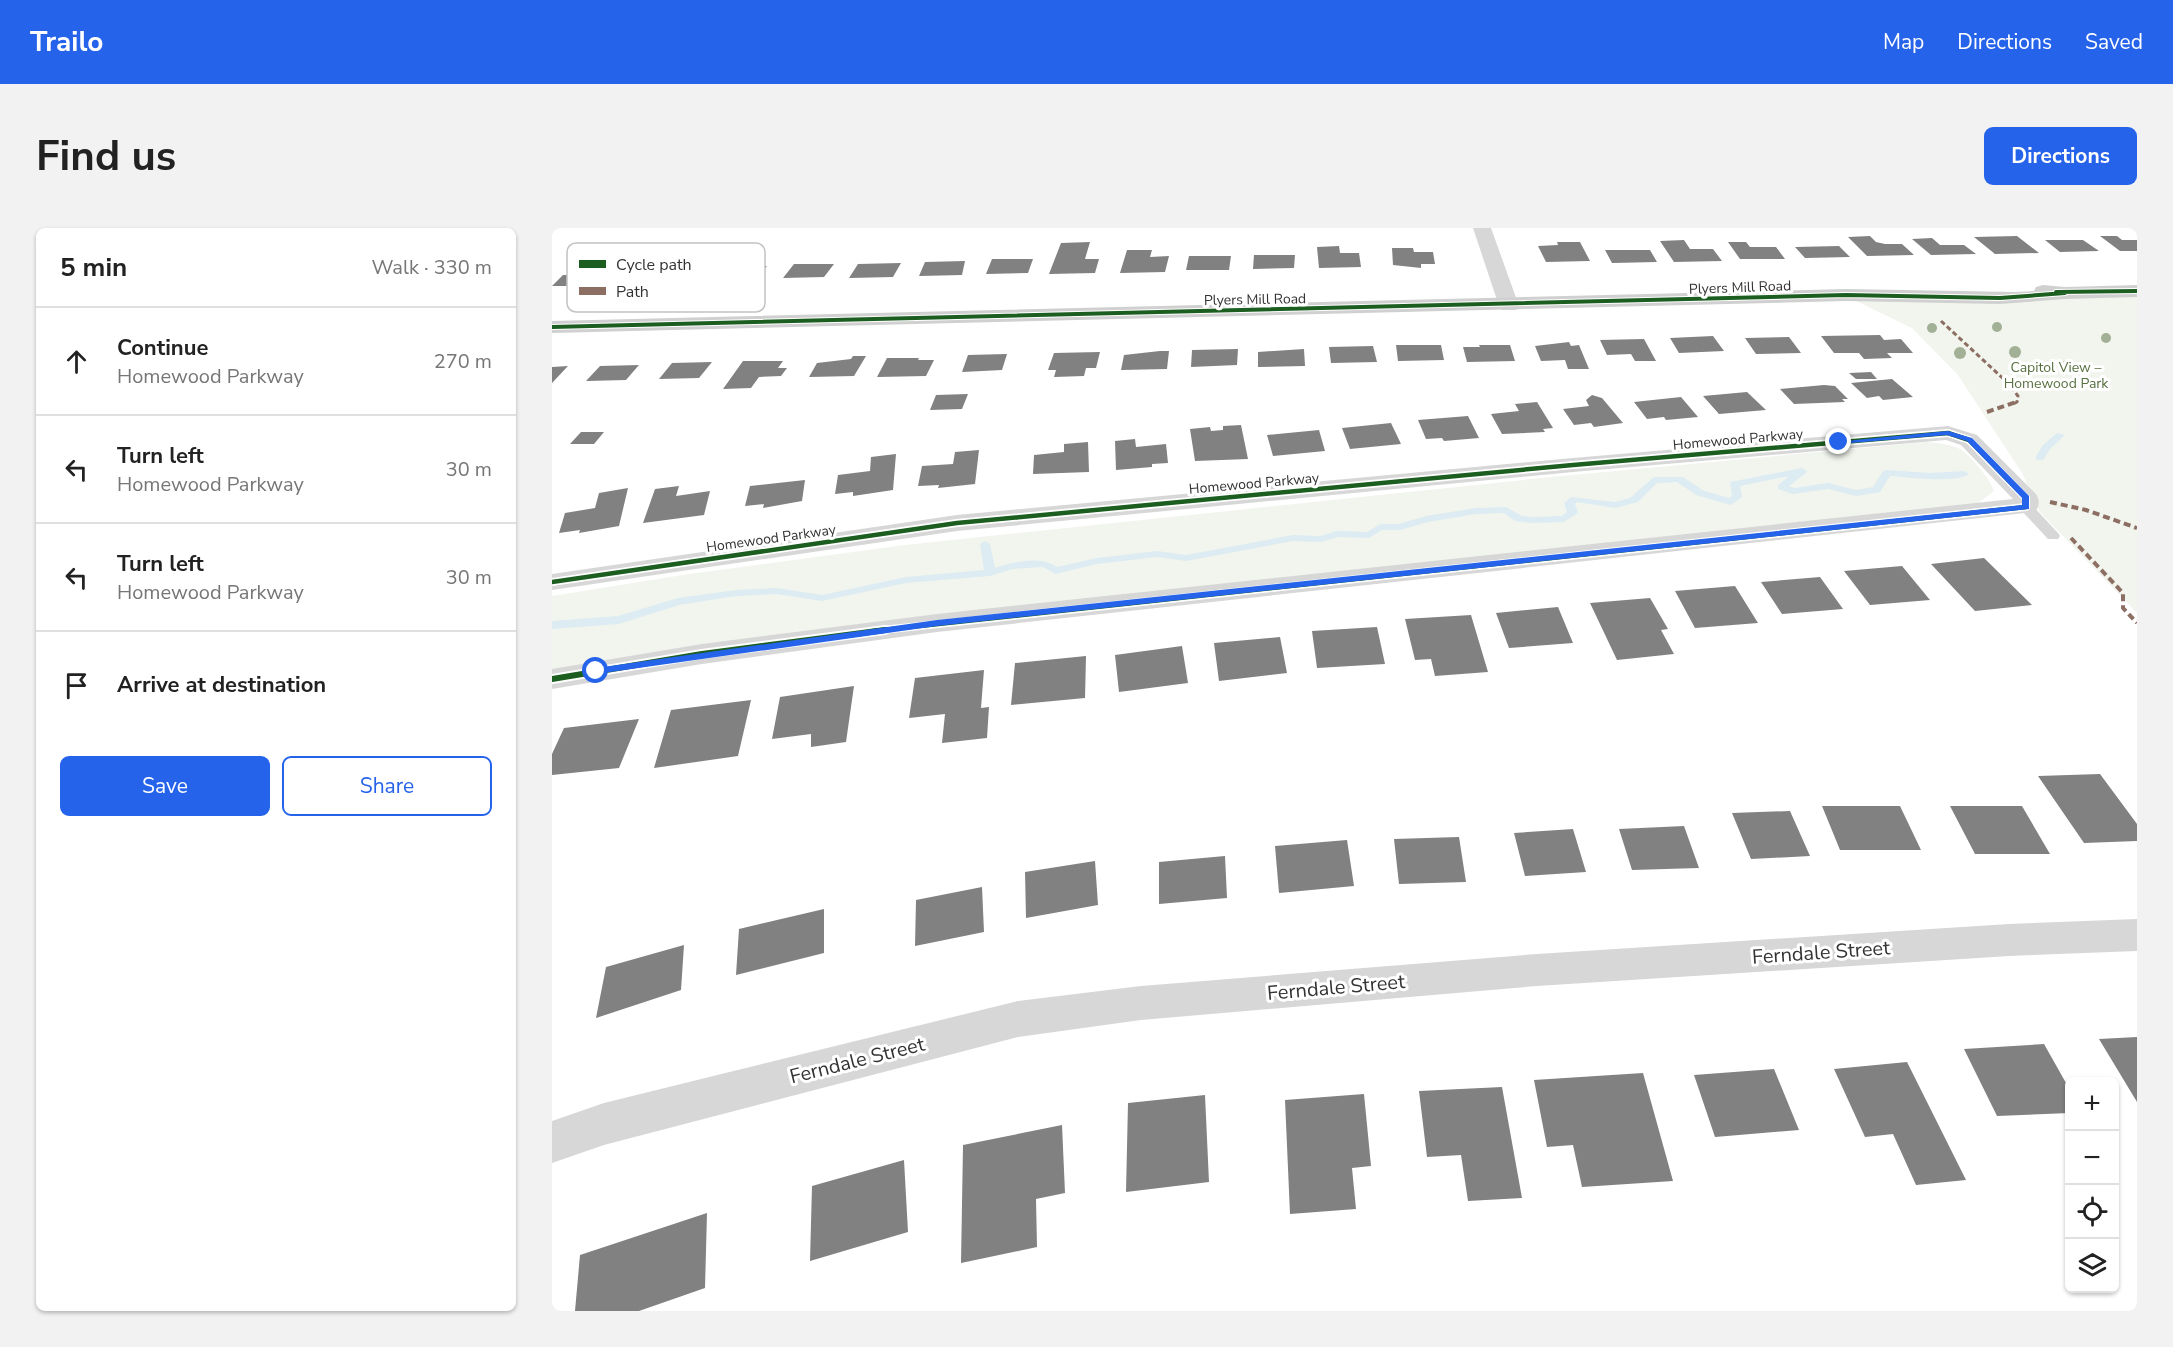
<!DOCTYPE html>
<html lang="en">
<head>
<meta charset="utf-8">
<style>
  :root { --surface:#fff; --page:#f2f2f2; --text:#222; --muted:#767676; --line:#e0e0e0; --accent:#2563eb }
  body { margin:0; font-family:"Nunito Sans",sans-serif; background:var(--page); color:var(--text) }
  .controls { position:absolute; right:18px; bottom:18px; display:grid; overflow:hidden; border-radius:9px; box-shadow:0 2px 4px #0004 }
  .controls button { width:54px; height:54px; display:grid; place-items:center; padding:0; border:0; border-bottom:2px solid var(--line); background:var(--surface); color:var(--text); font:30px sans-serif }
  .stop { position:absolute; width:18px; height:18px; margin:-14px; border:4px solid #2563eb; border-radius:50%; background:#fff }
  .stop.end { background:#2563eb; border-color:#fff; box-shadow:0 2px 6px #0008 }
  .list { margin:0; padding:0; list-style:none }
  h2 { display:flex; justify-content:space-between; align-items:center; height:78px; margin:0; padding:0 24px; font-size:26px }
  h2 small { font-size:20px; font-weight:400; color:var(--muted) }
  .list li { display:grid; grid-template-columns:39px 1fr auto; gap:18px; align-items:center; box-sizing:border-box; height:108px; padding:0 24px; border-top:2px solid var(--line) }
  .list b { display:block; font-size:22px; white-space:nowrap }
  .list p { margin:0; font-size:20px; white-space:nowrap; color:var(--muted) }
  .list em { font-size:20px; font-style:normal; color:var(--muted) }
  .actions { display:flex; gap:12px; padding:18px 24px }
  .actions a { flex:1; padding:14px 0; border:2px solid var(--accent); border-radius:9px; text-align:center; font-size:21px; color:var(--accent) }
  .actions .main { background:var(--accent); color:#fff }
  .icon { flex:none; width:33px; height:33px; fill:none; stroke:currentColor; stroke-width:2; stroke-linecap:round; stroke-linejoin:round }
  .map { position:relative; flex:none; width:1585px; height:1083px; overflow:hidden; border-radius:9px }
  header { display:flex; align-items:center; gap:36px; box-sizing:border-box; height:84px; padding:0 30px; background:var(--accent); color:#fff }
  header strong { font-size:28px }
  nav { display:flex; gap:33px; margin-inline-start:auto; font-size:21px }
  .intro { display:flex; align-items:center; justify-content:space-between; box-sizing:border-box; height:144px; padding:0 36px }
  h1 { margin:0; font-size:42px }
  .button { padding:15px 27px; border-radius:9px; background:var(--accent); color:#fff; font-size:21px; font-weight:700 }
  main { display:flex; gap:36px; padding:0 36px }
  aside { flex:1; background:var(--surface); border-radius:9px; box-shadow:0 2px 4px #0004 }
  .map>svg:first-child { display:block }
  .green { fill:#f1f5ed }
  .lines { fill:none; stroke-linecap:round; stroke-linejoin:round }
  .stream { fill:#ddebf3; fill-rule:evenodd }
  .building { fill:#818181 }
  .lane { fill:#d7d7d7; fill-rule:evenodd }
  .street { fill:#d7d7d7; fill-rule:evenodd }
  .secondary { fill:#d0d0d0; fill-rule:evenodd }
  .quiet-far1 { stroke:#8d6e63; stroke-width:3; stroke-dasharray:5 3; stroke-linecap:butt }
  .quiet { stroke:#8d6e63; stroke-width:4; stroke-dasharray:7 4; stroke-linecap:butt }
  .cycleway-far2-casing { stroke:#fff; stroke-width:6 }
  .cycleway-far1-casing { stroke:#fff; stroke-width:8 }
  .cycleway-casing { stroke:#fff; stroke-width:10 }
  .cycleway-far2 { stroke:#1b5e20; stroke-width:4 }
  .cycleway-far1 { stroke:#1b5e20; stroke-width:4.5 }
  .cycleway { stroke:#1b5e20; stroke-width:6 }
  .tree { fill:#a2b095 }
  .route { fill:#2563eb }
  .labels { text-anchor:middle; stroke-width:6; stroke-linejoin:round; paint-order:stroke }
  .far-street-label { font-size:14px; fill:#333; stroke:#fff }
  .far-park-label { font-size:14px; fill:#56703f; stroke:#fff }
  .near-street-label { font-size:20px; fill:#333; stroke:#fff }
  .key { fill:#fff; stroke:#c2c2c2; stroke-width:1.5 }
  .key-label { font-size:16px; fill:#333 }
</style>
</head>
<body>
<header>
<strong>Trailo</strong>
<nav><a>Map</a><a>Directions</a><a>Saved</a></nav>
</header>
<div class="intro"><h1>Find us</h1><a class="button">Directions</a></div>
<main>
<aside>
<h2>5 min<small>Walk · 330 m</small></h2>
<ul class="list">
<li><svg class="icon" aria-label="ahead" viewBox="0 0 24 24"><path d="M12 20V5M6 11l6-6 6 6"/></svg><div><b>Continue</b><p>Homewood Parkway</p></div><em>270 m</em></li>
<li><svg class="icon" aria-label="left" viewBox="0 0 24 24"><path d="M17 20v-9H6M10 6l-5 5 5 5"/></svg><div><b>Turn left</b><p>Homewood Parkway</p></div><em>30 m</em></li>
<li><svg class="icon" aria-label="left" viewBox="0 0 24 24"><path d="M17 20v-9H6M10 6l-5 5 5 5"/></svg><div><b>Turn left</b><p>Homewood Parkway</p></div><em>30 m</em></li>
<li><svg class="icon" aria-label="arrive" viewBox="0 0 24 24"><path d="M6 21V4h12l-3 4 3 4H6"/></svg><div><b>Arrive at destination</b></div></li>
</ul>
<div class="actions"><a class="main">Save</a><a>Share</a></div>
</aside>
<div class="map">
<svg width="1585" height="1083" viewBox="0 0 1585 1083">
  <rect width="100%" height="100%" fill="#fff"/>
  <path class="green" d="M1585,63V385L1487,283L1470,245L1406,147L1360,100L1298,70Z
    M1374,214C1385,215 1396,216 1406,220C1417,225 1439,252 1442,263L1425,276L0,442V368L137,346L353,317L999,249Z"/>
  <g class="lines">
    <path class="stream" d="M1505,205L1513,207L1498,221L1491,232H1485L1483,230L1491,217Z
      M1250,240L1255,243L1254,245L1237,258L1242,260L1276,255L1304,262L1321,259L1331,243L1335,242L1378,245L1412,243L1417,246C1403,256 1356,249 1338,248L1328,264L1304,268L1276,261L1241,266L1226,261V257L1237,248L1188,258L1190,269L1179,277L1144,267L1125,254L1105,255L1086,274L1063,280L1025,274L1023,276L1026,285L1012,294L980,295L963,293L952,285L924,286L876,294L848,302H830L817,310L786,309L769,314L741,313L634,333L605,329L545,336L503,346L491,339L461,341L438,348L354,355L270,373L225,366L184,368L127,377L67,396L0,401V393L66,388L126,370L184,362L225,360L270,367L354,349L432,342L428,316L433,313L438,316L443,340C462,334 488,327 505,339L545,330L605,323L634,327L741,307L768,308L785,303L815,304L828,296H847L874,288L924,280L954,279L970,288L980,289L1010,288L1015,284L1012,275L1019,269L1063,274L1078,270L1102,249H1131L1152,263L1177,270L1180,268L1178,254Z"/>
  </g>
  <path class="building" d="M1318,8L1324,14L1333,16H1350L1362,27L1315,28L1296,9Z
    M1465,8L1487,25L1443,26L1422,9Z
    M1548,8H1565L1570,12H1585V23H1568Z
    M1380,10L1388,17H1412L1424,26L1379,27L1360,11Z
    M1132,12L1138,21H1161L1170,33L1122,34L1108,13Z
    M1493,12H1531L1547,23L1508,24Z
    M538,14L533,31H547L543,45L497,46L509,15Z
    M1005,14H1028L1038,33L994,34L986,18L1006,17Z
    M1176,14H1194L1198,19H1224L1233,31H1188Z
    M787,18L788,25H807L809,39L767,40L765,19Z
    M1287,18L1298,29L1253,30L1243,19Z
    M840,20H861L862,24H881L883,36H869V40L841,37Z
    M575,22H600L598,29L617,28L613,44L568,45Z
    M1053,22H1098L1105,34L1060,35Z
    M702,27H743L742,40L701,41Z
    M637,28H679L677,42H634Z
    M440,31H481L476,45L434,46Z
    M413,33L410,47L367,48L373,34Z
    M349,35L341,49L297,50L306,36Z
    M242,36H282L272,49L231,50Z
    M201,38H215L204,52L174,53L183,43L198,42Z
    M34,39H58L38,58H0L11,47H26Z
    M1328,107L1332,112L1349,111L1361,125H1335L1340,130L1312,131L1307,125H1282L1269,108Z
    M1161,108L1172,123L1127,125L1118,110Z
    M1237,109L1249,125L1204,126L1193,110Z
    M1092,111L1104,133H1083L1079,126L1055,127L1048,112Z
    M1017,114L1019,118L1027,117L1037,141H1016L1013,132L989,133L983,118Z
    M844,117H889L892,132L846,133Z
    M927,117H958L963,133L915,134L911,119H928Z
    M821,118L825,134L779,135L777,119Z
    M686,121L685,137L639,139L640,122Z
    M752,121L753,138L706,139V124Z
    M608,123H617L615,141L569,142L572,127Z
    M548,124L544,140H534L532,148L502,149L504,142H496L502,125Z
    M455,126L450,142L410,144L416,127Z
    M301,128H314L302,148L257,149L265,135L299,131Z
    M335,130H367L366,132H382L374,148L325,149Z
    M191,133H231L226,140H235L229,148L207,149L199,160L171,161Z
    M160,134L147,150L107,151L120,135Z
    M87,137L74,152L34,153L48,138Z
    M16,138L0,155V139Z
    M1319,144L1325,151H1304L1297,145Z
    M1340,151L1361,169L1331,172L1327,168L1315,170L1299,155Z
    M1272,157L1283,158L1296,171H1290L1293,174L1242,176L1228,161Z
    M1195,164L1214,182L1167,186L1151,168Z
    M416,166L410,181L378,182L384,167Z
    M1040,167L1050,170L1071,195L1042,199L1039,195L1022,197L1011,181L1037,178L1034,172Z
    M1129,169L1146,189L1114,192L1112,189L1095,191L1082,174Z
    M985,174L1001,200L991,201L993,204L950,206L939,186L967,183L963,176Z
    M916,188L927,210L892,213L890,210L874,211L866,192Z
    M839,195L849,216L798,221L790,200Z
    M689,197L696,231L643,233L638,201L658,199L659,203L671,202V198Z
    M767,202L773,223L721,228L715,207Z
    M29,204H52L42,216H18Z
    M583,211L584,219L614,216L616,235L600,236V239L564,242L563,213Z
    M536,214L537,244L481,246L482,227L512,224V216Z
    M427,222L423,256L386,260L387,257L366,258L370,238L401,236L403,224Z
    M344,226L341,262L301,268V264L283,266L286,247L318,243L319,229Z
    M253,252L250,273L211,280L212,276L193,278L198,258Z
    M127,258L124,268L158,263L152,287L91,295L103,261Z
    M76,260L67,298L27,305L28,302L7,305L13,285L43,280L47,265Z
    M1432,330L1480,377L1423,383L1379,336Z
    M1350,338L1378,372L1318,377L1292,343Z
    M1268,349L1291,381L1230,386L1209,354Z
    M1183,358L1206,395L1143,400L1123,363Z
    M1098,370L1116,401L1109,402L1122,426L1065,432L1038,375Z
    M1006,379L1021,415L957,420L944,385Z
    M919,387L936,444L883,448L879,431L863,432L853,391Z
    M825,399L833,436L765,440L760,403Z
    M728,409L735,445L667,453L662,415Z
    M630,418L636,455L567,464L563,427Z
    M534,428L533,470L459,477L463,435Z
    M432,442L429,480L437,479L435,510L390,515L393,486L357,490L363,450Z
    M302,458L294,514L259,519V506L220,511L228,469Z
    M199,472L186,528L102,540L119,482Z
    M87,491L67,540L0,547V526L12,500Z
    M1548,546L1585,596V613L1532,615L1486,548Z
    M1270,578H1348L1369,622H1288Z
    M1398,578H1470L1498,626H1423Z
    M1238,583L1258,628L1199,631L1180,585Z
    M1132,598L1147,640L1080,642L1067,601Z
    M1021,601L1034,644L973,648L962,605Z
    M907,609L914,654L847,656L842,611Z
    M795,612L802,658L727,665L723,618Z
    M673,628L675,670L607,676V634Z
    M543,633L546,677L474,690L473,644Z
    M430,659L432,704L363,718L364,672Z
    M272,681V725L184,747L187,701Z
    M132,717L129,762L44,790L54,739Z
    M1585,809V874L1547,811Z
    M1492,816L1518,862V885L1445,888L1412,821Z
    M1355,834L1414,952L1364,957L1341,906L1313,909L1282,841Z
    M1222,841L1247,902L1163,909L1142,847Z
    M1091,845L1121,953L1030,959L1021,917L995,919L982,852Z
    M950,859L970,970L916,973L909,927L875,929L867,863Z
    M812,866L819,938L800,940L804,981L738,986L733,872Z
    M653,867L657,954L574,964L576,875Z
    M510,897L513,965L484,971L485,1019L409,1035L411,917Z
    M352,932L356,1004L258,1033L260,958Z
    M155,985L153,1060L87,1083H23L28,1027Z"/>
  <g class="lines">
    <path class="lane" d="M1474,275L1479,276L1506,305L1508,308L1506,311H1496L1469,282L1467,279Z"/>
    <path class="street" d="M921,0H939L967,78L964,82H950L947,78Z
      M1396,198L1425,207L1483,265C1488,272 1488,277 1483,284L385,404L150,436L0,461V441L150,416L385,386L1461,271L1409,217L1394,212L1021,244L405,303L0,362V346L405,287L1021,230Z
      M1585,691V723L1457,728L985,758L589,792L466,809L52,917L0,935V893L52,875L466,773L589,758L985,726L1457,696Z"/>
    <path class="secondary" d="M1491,57L1513,59L1585,57V69L1513,71L1448,76L1294,73L0,105V93L1294,61L1463,64L1482,63L1484,59Z"/>
    <path class="quiet-far1" d="M1389,93L1457,156L1466,168L1465,174L1461,176"/>
    <path class="quiet" d="M1435,184L1464,174
      M1498,274L1534,282L1585,300
      M1519,310L1571,365V380L1585,395"/>
    <defs>
      <path id="cycleway-far2" d="M1504,64L1585,63
        M0,99L1294,67L1448,70L1513,65"/>
      <path id="cycleway-far1" d="M0,354L405,295L1021,237L1396,205L1417,212L1474,270V279L321,403"/>
      <path id="cycleway" d="M0,451L150,426L333,402"/>
    </defs>
    <use href="#cycleway-far2" class="cycleway-far2-casing"/>
    <use href="#cycleway-far1" class="cycleway-far1-casing"/>
    <use href="#cycleway" class="cycleway-casing"/>
    <use href="#cycleway-far2" class="cycleway-far2"/>
    <use href="#cycleway-far1" class="cycleway-far1"/>
    <use href="#cycleway" class="cycleway"/>
  </g>
  <g class="tree">
    <circle cx="1445" cy="99" r="5"/>
    <circle cx="1380" cy="100" r="5"/>
    <circle cx="1554" cy="110" r="5"/>
    <circle cx="1463" cy="124" r="6"/>
    <circle cx="1408" cy="125" r="6"/>
    <circle cx="1515" cy="138" r="6"/>
  </g>
  <path class="route" d="M1396,203L1420,210L1477,268V281L385,398L44,446L39,443L44,440L385,392L1470,277V270L1415,213L1395,207L1287,216L1283,214Z"/>
  <g class="labels">
    <g class="far-street-label">
      <text transform="translate(1188 59) rotate(-2)" y="5">Plyers Mill Road</text>
      <text transform="translate(703 71) rotate(-1)" y="5">Plyers Mill Road</text>
      <text transform="translate(1186 211) rotate(-5)" y="5">Homewood Parkway</text>
      <text transform="translate(702 255) rotate(-5)" y="5">Homewood Parkway</text>
      <text transform="translate(219 310) rotate(-8)" y="5">Homewood Parkway</text>
    </g>
    <g class="far-park-label">
      <text x="1504" y="144">Capitol View –<tspan x="1504" dy="16">Homewood Park</tspan></text>
    </g>
    <g class="near-street-label">
      <text transform="translate(1269 724) rotate(-4)" y="7">Ferndale Street</text>
      <text transform="translate(784 759) rotate(-5)" y="7">Ferndale Street</text>
      <text transform="translate(305 832) rotate(-14)" y="7">Ferndale Street</text>
    </g>
  </g>
  <rect x="15" y="15" width="198" height="69" rx="9" class="key"/>
  <rect x="27" y="32" width="27" height="8" fill="#1b5e20"/>
  <rect x="27" y="59" width="27" height="8" fill="#8d6e63"/>
  <g class="key-label">
    <text x="64" y="42">Cycle path</text>
    <text x="64" y="69">Path</text>
  </g>
</svg>
<div class="controls">
<button>+</button>
<button>−</button>
<button><svg class="icon" aria-label="locate" viewBox="0 0 24 24"><circle cx="12" cy="12" r="6"/><path d="M12 2v4M12 18v4M2 12h4M18 12h4"/></svg></button>
<button><svg class="icon" aria-label="layers" viewBox="0 0 24 24"><path d="M12 4l9 5-9 5-9-5zM3 14l9 5 9-5"/></svg></button>
</div>
<div class="stop" style="left:44px;top:443px"></div>
<div class="stop end" style="left:1287px;top:214px"></div>
</div>
</main>
</body>
</html>
